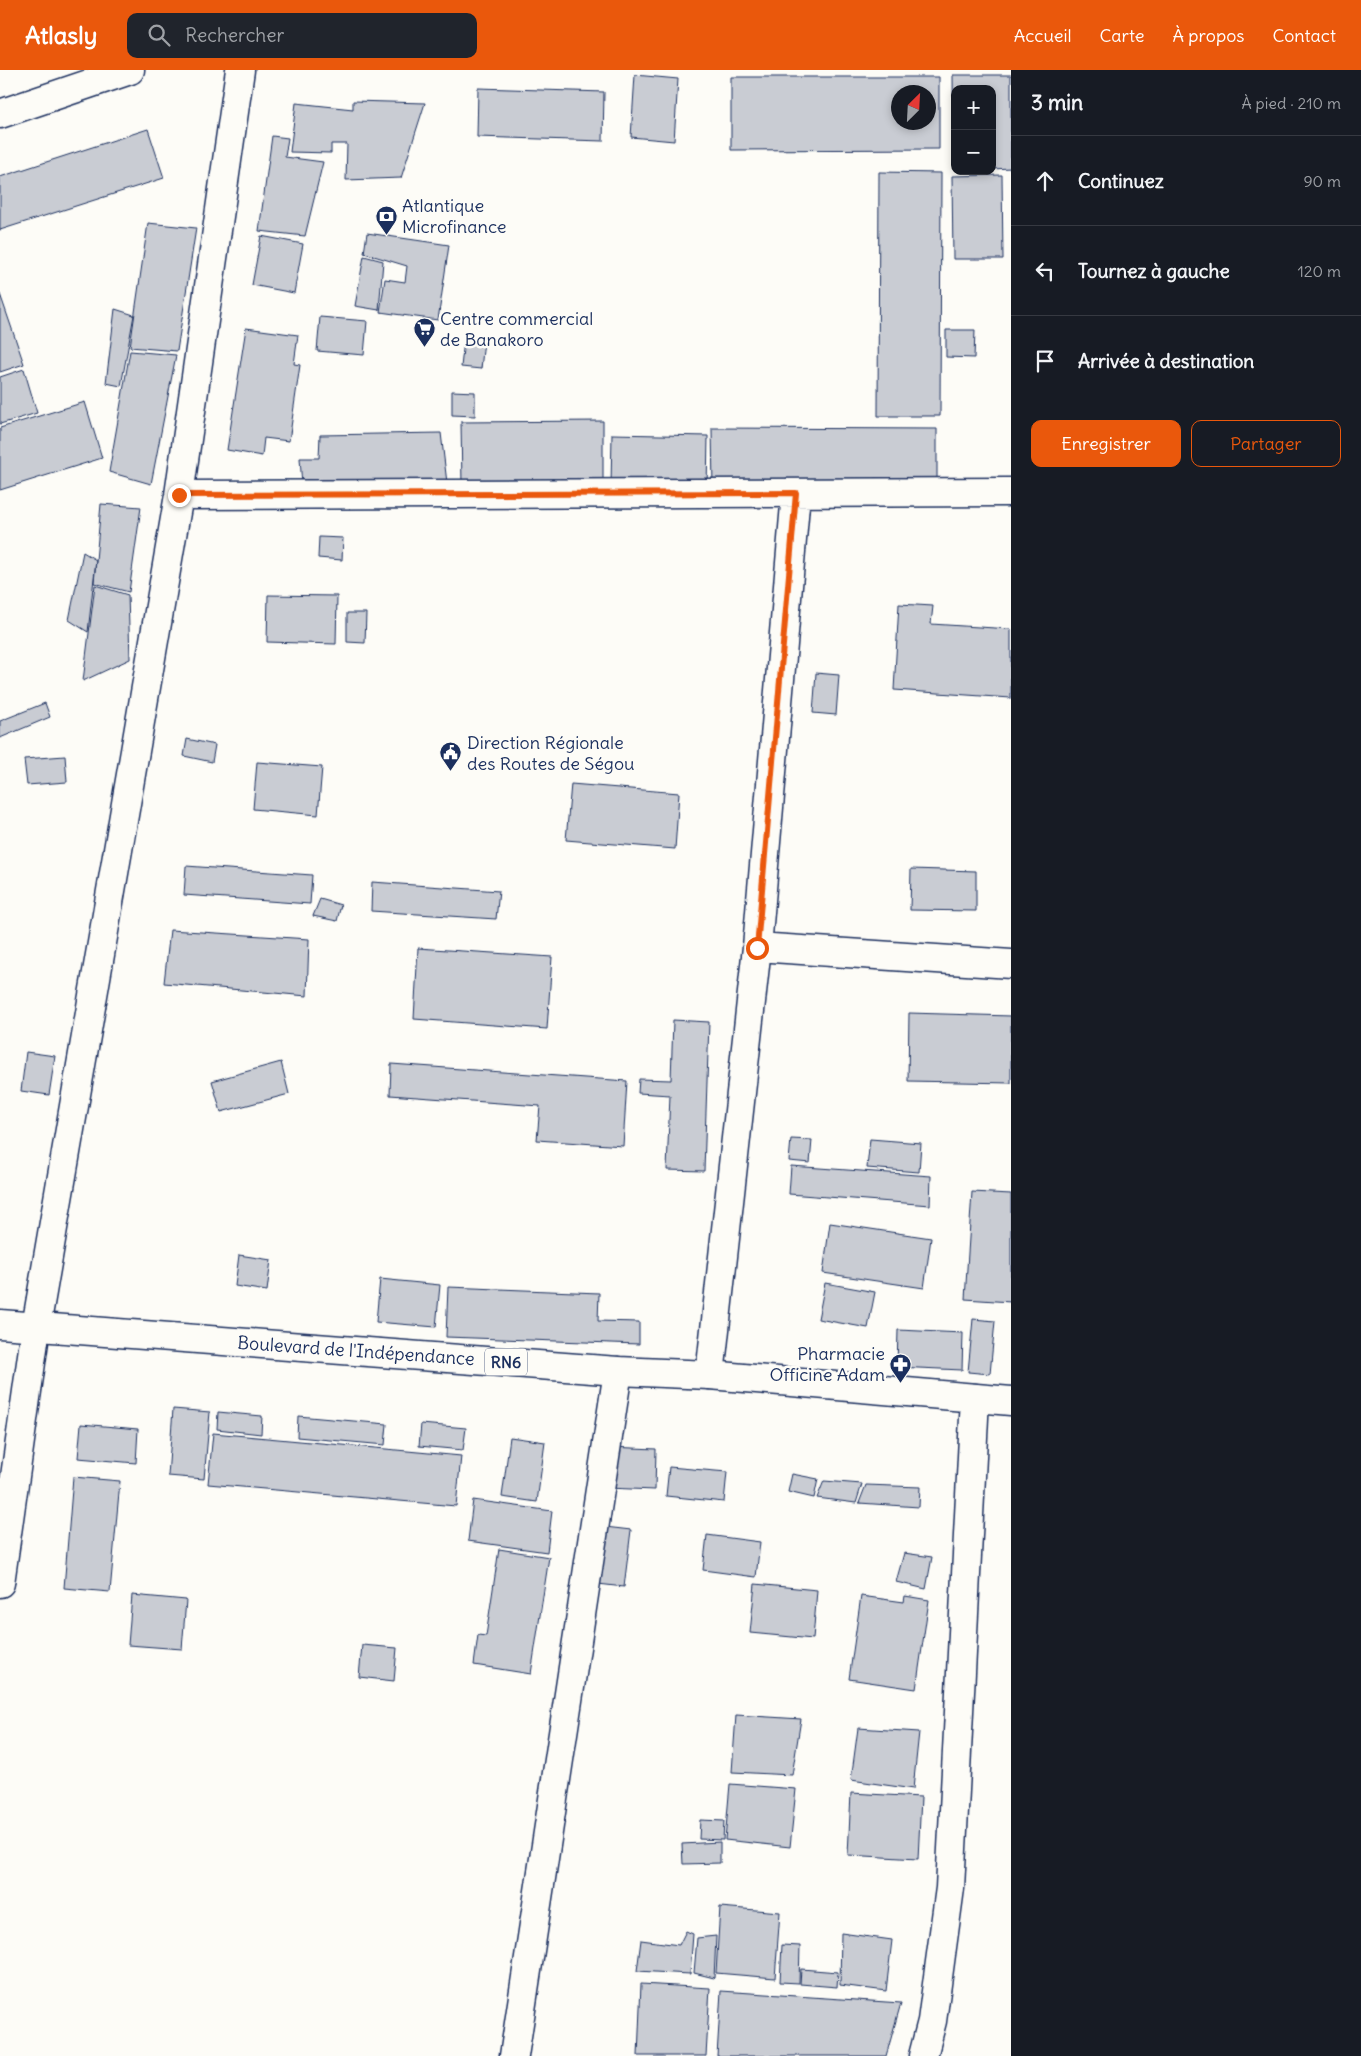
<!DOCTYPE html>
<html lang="fr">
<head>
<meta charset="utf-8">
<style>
  :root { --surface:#171b24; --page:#20242c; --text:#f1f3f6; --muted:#9ea1a6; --line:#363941; --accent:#ea580c }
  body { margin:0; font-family:Delius,sans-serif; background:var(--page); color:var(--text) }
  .controls { position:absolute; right:15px; top:15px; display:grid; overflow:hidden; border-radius:10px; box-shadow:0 2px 8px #0003 }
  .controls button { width:45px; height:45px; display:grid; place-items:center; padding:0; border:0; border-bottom:1px solid var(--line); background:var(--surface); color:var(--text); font:25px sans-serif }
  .compass { position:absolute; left:891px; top:15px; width:45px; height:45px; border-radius:50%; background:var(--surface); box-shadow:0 2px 8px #0003; rotate:24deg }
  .stop { position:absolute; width:15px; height:15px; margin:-11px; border:4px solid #ea580c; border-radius:50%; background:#fff }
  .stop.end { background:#ea580c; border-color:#fff; box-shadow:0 1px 5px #0008 }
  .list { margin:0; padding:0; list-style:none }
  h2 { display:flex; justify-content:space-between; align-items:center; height:65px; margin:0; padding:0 20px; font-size:21px }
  h2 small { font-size:16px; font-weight:400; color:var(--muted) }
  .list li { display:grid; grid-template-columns:32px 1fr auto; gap:15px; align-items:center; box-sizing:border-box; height:90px; padding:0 20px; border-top:1px solid var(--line) }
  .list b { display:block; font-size:19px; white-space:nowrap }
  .list em { font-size:16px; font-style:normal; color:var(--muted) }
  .actions { display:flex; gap:10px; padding:15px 20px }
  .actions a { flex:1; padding:11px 0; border:1px solid var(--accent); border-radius:10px; text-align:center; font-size:18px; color:var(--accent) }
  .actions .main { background:var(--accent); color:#fff }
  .icon { flex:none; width:28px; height:28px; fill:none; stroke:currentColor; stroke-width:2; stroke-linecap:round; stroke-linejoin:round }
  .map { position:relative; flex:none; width:1011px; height:1986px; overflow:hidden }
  header { display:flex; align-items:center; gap:30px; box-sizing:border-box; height:70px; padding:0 25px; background:var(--accent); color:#fff }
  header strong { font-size:24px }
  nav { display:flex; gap:28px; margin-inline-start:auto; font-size:18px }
  .search { width:350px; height:45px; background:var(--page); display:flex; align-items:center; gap:12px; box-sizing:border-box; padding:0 18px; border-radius:10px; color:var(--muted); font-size:19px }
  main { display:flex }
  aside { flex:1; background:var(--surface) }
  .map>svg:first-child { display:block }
  .building { fill:#c9ccd3; stroke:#1b2f5e; fill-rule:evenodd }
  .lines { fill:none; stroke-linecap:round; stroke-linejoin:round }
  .minor-casing { stroke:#1b2f5e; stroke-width:31 }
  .trunk-casing { stroke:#1b2f5e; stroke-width:31 }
  .minor { stroke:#fdfcf7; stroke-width:28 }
  .trunk { stroke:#fdfcf7; stroke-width:28 }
  .route { stroke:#ea580c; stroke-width:6 }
  .labels { text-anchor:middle; stroke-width:5; stroke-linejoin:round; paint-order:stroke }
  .shield { fill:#fdfcf7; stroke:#5f6c8c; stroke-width:1 }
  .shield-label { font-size:16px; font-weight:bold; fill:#1b2f5e }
  .poi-label { font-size:18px; fill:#1b2f5e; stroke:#fdfcf7; text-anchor:start }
  .street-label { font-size:18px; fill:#1b2f5e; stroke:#fdfcf7 }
</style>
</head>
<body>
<header>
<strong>Atlasly</strong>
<div class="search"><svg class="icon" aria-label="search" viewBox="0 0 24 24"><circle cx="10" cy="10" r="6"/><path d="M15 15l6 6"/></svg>Rechercher</div>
<nav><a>Accueil</a><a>Carte</a><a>À propos</a><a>Contact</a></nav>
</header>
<main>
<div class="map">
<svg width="1011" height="1986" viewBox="0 0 1011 1986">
  <rect width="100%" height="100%" fill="#fdfcf7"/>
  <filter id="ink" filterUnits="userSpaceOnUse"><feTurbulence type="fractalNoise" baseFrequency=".02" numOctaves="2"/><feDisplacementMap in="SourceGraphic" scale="10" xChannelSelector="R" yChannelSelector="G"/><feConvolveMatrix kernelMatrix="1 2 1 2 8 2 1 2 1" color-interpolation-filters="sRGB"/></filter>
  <g filter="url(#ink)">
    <path class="building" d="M635,5L678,9L674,71L631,67Z
      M953,5H1011V98L992,99V19H955L954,99Z
      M731,7H939V79L731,80ZM898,22H928V52H898Z
      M478,18L604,22L603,71L477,67Z
      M353,31L425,33L401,108L346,110L347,74H331V83L290,82L296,33L353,39Z
      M148,59L164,108L0,160V107Z
      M272,66L288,68L285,87L323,92L305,166L259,161Z
      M879,102L941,103L940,346H878Z
      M1002,105L1003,189H953L952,106Z
      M148,153L196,158L177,281L130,277Z
      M367,163L449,175L438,250L380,242L385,209L405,212L407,196L364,183Z
      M261,166L303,174L294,223L252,215Z
      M364,186L383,191L379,240L355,236Z
      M0,224L24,294L0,302Z
      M115,239L134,245L121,316L106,313Z
      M320,247L367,251L364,285L317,281Z
      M246,258L298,265L294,294L300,295L289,371L264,368L262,386L227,380Z
      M946,260H975L974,288L946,287Z
      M464,270L484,271L481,299L461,297Z
      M130,281L176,285L151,414L109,402Z
      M24,299L37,343L0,354V307Z
      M452,321L475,322V346L452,345Z
      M85,332L102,388L0,420V358Z
      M603,351V415L462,416L461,352Z
      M712,358L937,359V419L713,418Z
      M441,363L447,413L302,416L300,388H319L320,365Z
      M612,364L708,366L707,418L611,416Z
      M101,434L141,437L129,522L94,513Z
      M319,467L343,468L342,490L318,488Z
      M83,482L96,490L88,562L69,550Z
      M95,515L128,525L130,589L83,611Z
      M268,525L337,526L336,574L267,572Z
      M899,534L933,536L931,554L1011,559V628L894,620Z
      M347,543H366L365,573L347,572Z
      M816,603L839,605L836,645L813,643Z
      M45,633L50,647L0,668V651Z
      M187,669L215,675L212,692L184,686Z
      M65,686L67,712L27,715L24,689Z
      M257,692L322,697L318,745L253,739Z
      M571,714L679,723L675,779L566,770Z
      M186,796L312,805L310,834L184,825Z
      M911,799L976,801V841L910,840Z
      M372,812L499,821L496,849L371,841Z
      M320,829L341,835L337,851L313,846Z
      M170,860L309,869L307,926L164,913Z
      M418,878L552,887L547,959L414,949Z
      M909,943L1011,946V1013L908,1011Z
      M673,950L709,952L704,1101L667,1100L670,1025L638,1023L639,1009L671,1010Z
      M26,982L55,986L49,1025L21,1021Z
      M281,992L289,1024L221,1042L212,1011Z
      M391,994L627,1011L623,1076L537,1070L540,1036L390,1025Z
      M791,1069L812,1070L810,1093L789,1091Z
      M870,1069L921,1073L919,1102L867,1098Z
      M791,1096L931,1106L930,1135L789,1124Z
      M972,1122L1011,1124V1232L965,1229Z
      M830,1153L931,1168L924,1218L823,1203Z
      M239,1185L271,1190L267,1221L235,1216Z
      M380,1209L440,1215L436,1257L376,1252Z
      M825,1213L875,1222L868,1258L818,1249Z
      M448,1217L599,1223L598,1251L639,1252V1274L446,1267Z
      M973,1249L995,1251L990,1304L968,1302Z
      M898,1260L963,1263L962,1300L897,1297Z
      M173,1339L210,1342L204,1409L168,1406Z
      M218,1342L262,1346L261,1364L217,1359Z
      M298,1346L387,1354L385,1375L297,1367Z
      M81,1354L138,1359L136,1393L78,1388Z
      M421,1354L466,1358L463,1380L419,1376Z
      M213,1363L461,1386L456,1436L208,1414Z
      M510,1367L545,1372L537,1432L502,1427Z
      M609,1377L656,1379L655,1420L607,1418Z
      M669,1397L727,1402L724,1432L666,1426Z
      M792,1404L818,1409L814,1428L788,1422Z
      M73,1407L120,1411L110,1522L64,1518Z
      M824,1411L862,1414L856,1433L817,1428Z
      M866,1415L920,1417L919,1437L859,1433Z
      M473,1430L552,1441L547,1482L468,1471Z
      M605,1457L631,1460L624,1517L598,1514Z
      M707,1465L760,1472L756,1507L703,1500Z
      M499,1479L549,1487L531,1604L474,1595L478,1565L486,1566Z
      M904,1483L932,1487L926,1519L896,1512Z
      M755,1514L817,1520L813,1569L750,1563Z
      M132,1525L186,1530L182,1579L128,1575Z
      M861,1526L904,1532L905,1526L929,1530L916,1619L849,1609Z
      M362,1575L397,1578L394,1611L359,1607Z
      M736,1645L801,1649L792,1705L732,1702Z
      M858,1658L919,1662L913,1719L851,1710Z
      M730,1714L796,1719L790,1777L725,1770Z
      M851,1723L921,1727L918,1789L848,1785Z
      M700,1750L724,1751L723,1770L699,1769Z
      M720,1772V1793L683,1794L682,1774Z
      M720,1837L780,1842L775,1908L716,1903Z
      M686,1861L693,1864L690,1904L637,1901L641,1870L679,1875Z
      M841,1863L892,1870L886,1921L840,1915Z
      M716,1866L714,1908L694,1903L697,1868Z
      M782,1875L800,1876L799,1913L780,1912Z
      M801,1899L838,1902L837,1917L800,1914Z
      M641,1914L710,1918L706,1986H638Z
      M721,1921L901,1933L886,1986H717Z"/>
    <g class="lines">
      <defs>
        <path id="minor" d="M0,44L130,0
          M179,425L1011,422
          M757,877L1011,894
          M710,1305L757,877L796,423
          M0,1513L36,1257L179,425L240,0
          M514,1986L618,1301
          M923,1986L932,1951L950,1818L975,1328"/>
        <path id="trunk" d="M0,1254L618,1301L710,1305L1011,1331"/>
      </defs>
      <use href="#minor" class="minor-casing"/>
      <use href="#trunk" class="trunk-casing"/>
      <use href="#minor" class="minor"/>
      <use href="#trunk" class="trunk"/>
    </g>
  </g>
  <g class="lines" filter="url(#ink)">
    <path class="route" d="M179,425L796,423L757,878"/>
  </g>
  <defs>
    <symbol id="bank-pin" viewBox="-11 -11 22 30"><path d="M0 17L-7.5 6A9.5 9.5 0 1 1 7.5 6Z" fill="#1b2f5e" stroke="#fdfcf7"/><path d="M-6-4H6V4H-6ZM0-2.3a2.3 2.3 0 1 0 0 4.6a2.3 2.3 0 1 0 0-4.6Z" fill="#fff"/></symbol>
    <symbol id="supermarket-pin" viewBox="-11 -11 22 30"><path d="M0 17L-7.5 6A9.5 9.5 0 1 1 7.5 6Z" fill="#1b2f5e" stroke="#fdfcf7"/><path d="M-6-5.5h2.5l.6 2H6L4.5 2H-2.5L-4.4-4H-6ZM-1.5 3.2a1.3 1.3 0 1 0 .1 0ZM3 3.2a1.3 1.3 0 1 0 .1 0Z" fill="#fff"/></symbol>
    <symbol id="civic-pin" viewBox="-11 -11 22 30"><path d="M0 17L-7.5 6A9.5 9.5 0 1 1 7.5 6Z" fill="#1b2f5e" stroke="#fdfcf7"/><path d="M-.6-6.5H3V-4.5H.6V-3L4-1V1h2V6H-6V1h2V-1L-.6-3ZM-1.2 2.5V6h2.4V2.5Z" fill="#fff"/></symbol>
    <symbol id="pharmacy-pin" viewBox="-11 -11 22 30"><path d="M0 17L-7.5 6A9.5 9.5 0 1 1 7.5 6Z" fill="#1b2f5e" stroke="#fdfcf7"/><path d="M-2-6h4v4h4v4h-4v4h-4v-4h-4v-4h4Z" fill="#fff"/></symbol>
  </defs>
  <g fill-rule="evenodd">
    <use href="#bank-pin" x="374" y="134" width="25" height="34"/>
    <use href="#supermarket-pin" x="412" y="246" width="25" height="34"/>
    <use href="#civic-pin" x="438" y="670" width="25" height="34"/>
    <use href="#pharmacy-pin" x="888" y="1282" width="25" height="34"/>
  </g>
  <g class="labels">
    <rect class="shield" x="485" y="1278.5" width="42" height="27" rx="4"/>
    <g class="shield-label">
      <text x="506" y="1298">RN6</text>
    </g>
    <g class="poi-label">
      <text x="402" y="142">Atlantique<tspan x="402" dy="21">Microfinance</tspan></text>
      <text x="440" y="255">Centre commercial<tspan x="440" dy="21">de Banakoro</tspan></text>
      <text x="467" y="679">Direction Régionale<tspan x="467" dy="21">des Routes de Ségou</tspan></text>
      <text x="885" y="1290" text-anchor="end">Pharmacie<tspan x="885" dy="21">Officine Adam</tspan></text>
    </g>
    <g class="street-label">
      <text transform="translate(356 1281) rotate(4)" y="6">Boulevard de l'Indépendance</text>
    </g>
  </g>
</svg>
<div class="controls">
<button>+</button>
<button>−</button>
</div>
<svg class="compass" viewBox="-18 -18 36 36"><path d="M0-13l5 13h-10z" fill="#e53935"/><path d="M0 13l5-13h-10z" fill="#9ea1a6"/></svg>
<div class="stop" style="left:757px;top:878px"></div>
<div class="stop end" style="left:179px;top:425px"></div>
</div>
<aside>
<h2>3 min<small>À pied · 210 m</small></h2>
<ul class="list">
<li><svg class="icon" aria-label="ahead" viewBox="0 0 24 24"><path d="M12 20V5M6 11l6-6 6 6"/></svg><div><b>Continuez</b></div><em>90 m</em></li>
<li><svg class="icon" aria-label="left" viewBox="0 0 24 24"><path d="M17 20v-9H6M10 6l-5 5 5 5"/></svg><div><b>Tournez à gauche</b></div><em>120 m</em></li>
<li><svg class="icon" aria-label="arrive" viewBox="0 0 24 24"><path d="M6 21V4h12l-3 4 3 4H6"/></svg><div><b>Arrivée à destination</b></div></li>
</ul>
<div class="actions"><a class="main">Enregistrer</a><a>Partager</a></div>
</aside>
</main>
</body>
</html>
